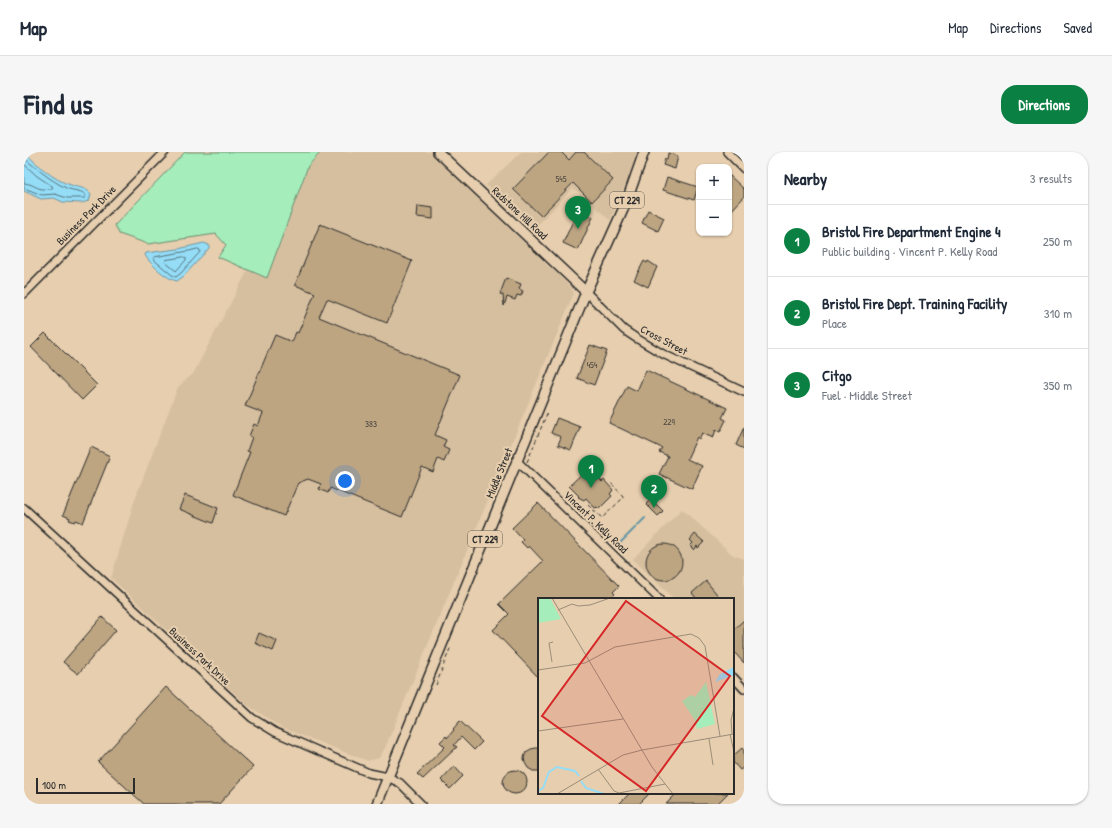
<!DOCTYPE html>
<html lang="en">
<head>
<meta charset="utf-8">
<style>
  :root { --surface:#fff; --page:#f6f6f7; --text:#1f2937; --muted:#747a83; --line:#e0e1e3; --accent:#0b8043 }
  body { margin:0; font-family:"Patrick Hand",sans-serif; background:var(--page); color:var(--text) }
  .controls { position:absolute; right:12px; top:12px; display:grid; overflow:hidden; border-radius:8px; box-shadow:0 1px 3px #0004 }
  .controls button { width:36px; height:36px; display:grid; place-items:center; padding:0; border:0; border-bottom:1px solid var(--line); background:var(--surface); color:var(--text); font:20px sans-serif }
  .scale { position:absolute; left:12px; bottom:10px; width:99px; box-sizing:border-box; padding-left:4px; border:2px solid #2b2b2b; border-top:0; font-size:11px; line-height:14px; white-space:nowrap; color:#2b2b2b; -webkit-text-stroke:3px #e6ceae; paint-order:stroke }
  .you { position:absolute; left:321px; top:329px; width:14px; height:14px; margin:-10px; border:3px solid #fff; border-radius:50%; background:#1a73e8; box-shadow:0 0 0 6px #1a73e833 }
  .badge { display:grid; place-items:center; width:26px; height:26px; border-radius:50%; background:var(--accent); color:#fff; font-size:13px; font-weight:700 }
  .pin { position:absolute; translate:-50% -33px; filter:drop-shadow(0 1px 2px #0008) }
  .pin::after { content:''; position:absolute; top:21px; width:14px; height:12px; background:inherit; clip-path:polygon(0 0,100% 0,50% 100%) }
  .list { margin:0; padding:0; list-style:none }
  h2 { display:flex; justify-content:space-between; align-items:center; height:52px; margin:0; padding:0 16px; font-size:17px }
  h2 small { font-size:13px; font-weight:400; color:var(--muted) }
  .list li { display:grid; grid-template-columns:26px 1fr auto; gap:12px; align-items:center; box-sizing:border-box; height:72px; padding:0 16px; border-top:1px solid var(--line) }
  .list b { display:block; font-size:15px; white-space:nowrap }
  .list p { margin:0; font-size:13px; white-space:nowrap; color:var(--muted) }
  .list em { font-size:13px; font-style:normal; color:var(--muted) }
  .map { position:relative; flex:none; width:720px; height:652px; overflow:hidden; border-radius:16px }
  header { display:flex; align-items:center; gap:24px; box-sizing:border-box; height:56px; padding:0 20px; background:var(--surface); border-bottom:1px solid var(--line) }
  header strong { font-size:19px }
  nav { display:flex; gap:22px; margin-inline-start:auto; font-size:14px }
  .intro { display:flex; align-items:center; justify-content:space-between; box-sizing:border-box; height:96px; padding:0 24px }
  h1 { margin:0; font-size:28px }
  .button { padding:10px 18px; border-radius:16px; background:var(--accent); color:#fff; font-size:14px; font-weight:700 }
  main { display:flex; gap:24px; padding:0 24px }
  aside { flex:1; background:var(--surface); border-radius:16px; box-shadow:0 1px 3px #0004 }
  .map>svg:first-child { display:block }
  .built { fill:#d6bf9f }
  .green { fill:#a5edba; stroke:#688c72 }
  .water { fill:#95ddf7; stroke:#6b96a5 }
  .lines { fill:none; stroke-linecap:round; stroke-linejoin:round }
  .shore { stroke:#55727d; stroke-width:1 }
  .stream { stroke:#6b96a5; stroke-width:2 }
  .building { fill:#bda582; stroke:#2b2b2b }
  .minor-casing { stroke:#2b2b2b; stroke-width:10 }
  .major-casing { stroke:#2b2b2b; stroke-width:12 }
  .path { stroke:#2b2b2b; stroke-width:1; stroke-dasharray:4 3; stroke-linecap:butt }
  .minor { stroke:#e6ceae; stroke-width:7 }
  .major { stroke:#e6ceae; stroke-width:9 }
  .labels { text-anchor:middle; stroke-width:4; stroke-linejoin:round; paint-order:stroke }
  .number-label { font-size:9px; fill:#504a41 }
  .shield { fill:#e6ceae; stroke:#635c52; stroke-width:1 }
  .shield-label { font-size:10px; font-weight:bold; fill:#2b2b2b }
  .street-label { font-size:11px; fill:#2b2b2b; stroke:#e6ceae }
  .inset-river { fill:none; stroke:#95ddf7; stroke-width:2 }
  .inset-road { fill:none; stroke:#9b8d7a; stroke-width:1 }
  .view { fill:#d62828; fill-opacity:0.15; stroke:#d62828; stroke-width:2 }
  .inset-edge { fill:none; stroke:#2b2b2b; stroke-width:2 }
</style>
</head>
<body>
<header>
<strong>Map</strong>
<nav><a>Map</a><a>Directions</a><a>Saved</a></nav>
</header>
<div class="intro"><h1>Find us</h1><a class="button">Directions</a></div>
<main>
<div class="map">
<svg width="720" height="652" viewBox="0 0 720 652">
  <rect width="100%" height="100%" fill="#e6ceae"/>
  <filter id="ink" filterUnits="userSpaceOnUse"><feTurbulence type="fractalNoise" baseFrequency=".025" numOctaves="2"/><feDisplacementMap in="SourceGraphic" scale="8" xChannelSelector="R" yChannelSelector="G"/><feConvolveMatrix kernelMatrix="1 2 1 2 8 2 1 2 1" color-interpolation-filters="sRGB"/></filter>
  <g filter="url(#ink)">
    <path class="built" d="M297,0H407L546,134L550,141L361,596L355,606L344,609L258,576L222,552L87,426L111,347L154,235L169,222L224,118L243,126L284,14Z
      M497,0H613L608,17L586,68L549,36L509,78L462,33Z
      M658,357L709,403L720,407V508L709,496V447H650L609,407Z"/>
    <path class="green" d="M161,0H297L284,14L243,126L194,105L202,93L192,82L124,92L95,82L91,73Z"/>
    <path class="water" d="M0,0C14,13 29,28 47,33C54,36 62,35 67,42L65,49L57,51L39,50L30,46L17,47L0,39Z
      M180,91L185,93V96L160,124L153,129C144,128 125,111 121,103L122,101L154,97Z"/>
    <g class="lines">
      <path class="shore" d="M0,6C13,17 26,28 42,36C49,39 59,38 62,44L61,46H43L31,42L18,43L0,36
        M0,12L13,24L28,34L29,35L27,37C12,39 12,32 0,31
        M174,97L176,98V100L157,121L152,125L148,123L129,107L130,105L165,99Z
        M160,105L162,106V108L152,119L141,110L142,108Z"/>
      <path class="stream" d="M596,391L621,366"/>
    </g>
    <path class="building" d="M525,0H537L545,8L552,0H560L589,28L568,50L549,31L517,64L489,37Z
      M644,1L654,4L651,17L639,13L641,7L643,8Z
      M705,23L720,37V45L705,61Z
      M643,25L674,35L670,48L639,38Z
      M394,54L409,56V67L393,65Z
      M554,58L569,65L554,98L539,91Z
      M624,58L640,66L634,79L618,71Z
      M296,72L388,109L363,171L303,147L295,165L436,223L411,283L422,288L419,295L425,298L420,310L414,307L409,320L398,315L378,365L306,336L304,341L295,337L297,332L284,327L274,331L260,364L209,343L226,300L223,299L228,285L225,284L230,272L234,274L239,261L221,254L251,183L268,190L272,180L274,181L291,141L271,133Z
      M620,109L623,111L624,109L633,115L624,135L610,128Z
      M482,126L497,132L495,137L499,139L497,144L493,143L491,148L483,145L480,154L479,143L476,142Z
      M21,181L73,233L58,248L7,195Z
      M566,193L583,199L570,233L553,226Z
      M622,218L703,256L698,266L702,268L696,280L692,278L689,286L678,281L675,287L673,285L663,307L678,314L668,337L635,322L644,304L635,300L638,296L585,271L603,234L613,239Z
      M533,266L556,275L547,298L534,293L537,285L527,281Z
      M720,275V297L712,293Z
      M67,295L86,304L59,371L52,368L51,370L45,368L46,366L39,363Z
      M562,318L572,329L575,326L578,330L580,328L589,338L586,342L588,344L575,357L573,355L571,356L562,346L560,348L554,345L555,344L545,334Z
      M161,343L194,356L189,371L155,357Z
      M627,347L639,359L634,364L622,352Z
      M514,351L595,434L589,440L591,442L586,447H515V526L469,478L485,462L475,452L519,409L505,394L503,396L497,390L499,388L488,376Z
      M671,382L680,390L674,396L673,394L670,398L666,394L669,391L666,388Z
      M622 410a18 18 0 1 1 36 0a18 18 0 1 1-36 0Z
      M682,429L697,447H673L668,441Z
      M78,465L92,478L54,522L39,510Z
      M720,468V511L709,499V478Z
      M235,481L253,489L249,499L231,491Z
      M142,535L229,615L195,652H120L74,610Z
      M436,569L458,590L450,598L437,585L430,593L433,595L399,627L393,622L421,595L416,590L422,584L423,586L430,578L429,577Z
      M512,596H515V619H509L504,616L501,611L500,606L502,600L507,597Z
      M718,596L720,599V615L716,618L709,610V604Z
      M430,614L439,624L426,637L417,628Z
      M479 630a12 12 0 1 1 24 0a12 12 0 1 1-24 0Z
      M606,641H626L615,652H595Z
      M653,641H704L693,652H642Z"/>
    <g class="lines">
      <defs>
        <path id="minor" d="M703,0L720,17
          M562,140L600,178L612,186L639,202L720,240
          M0,142L141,0
          M493,309L635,447
          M0,356L228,566L251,580L345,621L364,625L376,631L397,652
          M709,525L720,537"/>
        <path id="major" d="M414,0L562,140
          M353,652L562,140L602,51L620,0"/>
      </defs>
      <use href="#minor" class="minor-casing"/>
      <use href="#major" class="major-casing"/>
      <path class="path" d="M503,310L524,259
        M564,353L578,366L599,346V344L586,330
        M412,533L427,494"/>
      <use href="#minor" class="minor"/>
      <use href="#major" class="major"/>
    </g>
  </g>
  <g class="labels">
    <g class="number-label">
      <text x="537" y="30">545</text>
      <text x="568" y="216">454</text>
      <text x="645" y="273">229</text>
      <text x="347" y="275">383</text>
    </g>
    <g class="shield">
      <rect x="586" y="40" width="34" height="16" rx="3"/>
      <rect x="444" y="379" width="34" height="16" rx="3"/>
    </g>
    <g class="shield-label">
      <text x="603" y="52">CT 229</text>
      <text x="461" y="391">CT 229</text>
    </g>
    <g class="street-label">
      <text transform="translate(496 61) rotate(43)" y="4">Redstone Hill Road</text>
      <text transform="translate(62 63) rotate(-45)" y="4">Business Park Drive</text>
      <text transform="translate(640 188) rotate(28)" y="4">Cross Street</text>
      <text transform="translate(475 321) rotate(-68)" y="4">Middle Street</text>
      <text transform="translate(572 370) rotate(44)" y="4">Vincent P. Kelly Road</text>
      <text transform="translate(176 504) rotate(43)" y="4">Business Park Drive</text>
    </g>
  </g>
  <g transform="translate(514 446)">
    <rect width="196" height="196" fill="#e6ceae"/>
    <path d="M0,0H12L23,21L0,25ZM168,84L177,126L159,131L157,122L144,103L153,97L157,99Z" fill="#a5edba"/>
    <path d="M196,69V77L177,84L182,76Z" fill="#95ddf7"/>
    <path class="inset-river" d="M43,183L48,190L66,196M0,193L5,190L11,174L19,169L37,173L41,178"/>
    <path class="inset-road" d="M14,0L114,169L135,196M34,6L40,8L52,7L72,0M20,12L34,6M14,64L11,45L15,44M0,72L47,65L77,49L153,36L161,40L167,48L182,138M0,133L85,121M192,136L196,154M194,136L193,122L196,110M171,141L175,167M104,152L196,136M60,171L76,193L81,195L127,186M19,196L85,157L104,152"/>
    <path class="view" d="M88,3L192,78L108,193L4,118Z"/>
    <rect width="196" height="196" class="inset-edge"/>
  </g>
</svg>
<div class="controls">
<button>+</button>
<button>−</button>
</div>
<div class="scale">100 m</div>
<div class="you"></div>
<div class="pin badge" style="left:567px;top:336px">1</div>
<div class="pin badge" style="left:630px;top:356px">2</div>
<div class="pin badge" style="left:554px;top:77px">3</div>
</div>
<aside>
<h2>Nearby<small>3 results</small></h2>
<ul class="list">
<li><span class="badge">1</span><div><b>Bristol Fire Department Engine 4</b><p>Public building · Vincent P. Kelly Road</p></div><em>250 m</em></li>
<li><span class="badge">2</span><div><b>Bristol Fire Dept. Training Facility</b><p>Place</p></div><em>310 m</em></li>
<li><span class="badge">3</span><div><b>Citgo</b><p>Fuel · Middle Street</p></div><em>350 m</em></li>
</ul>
</aside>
</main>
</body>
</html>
